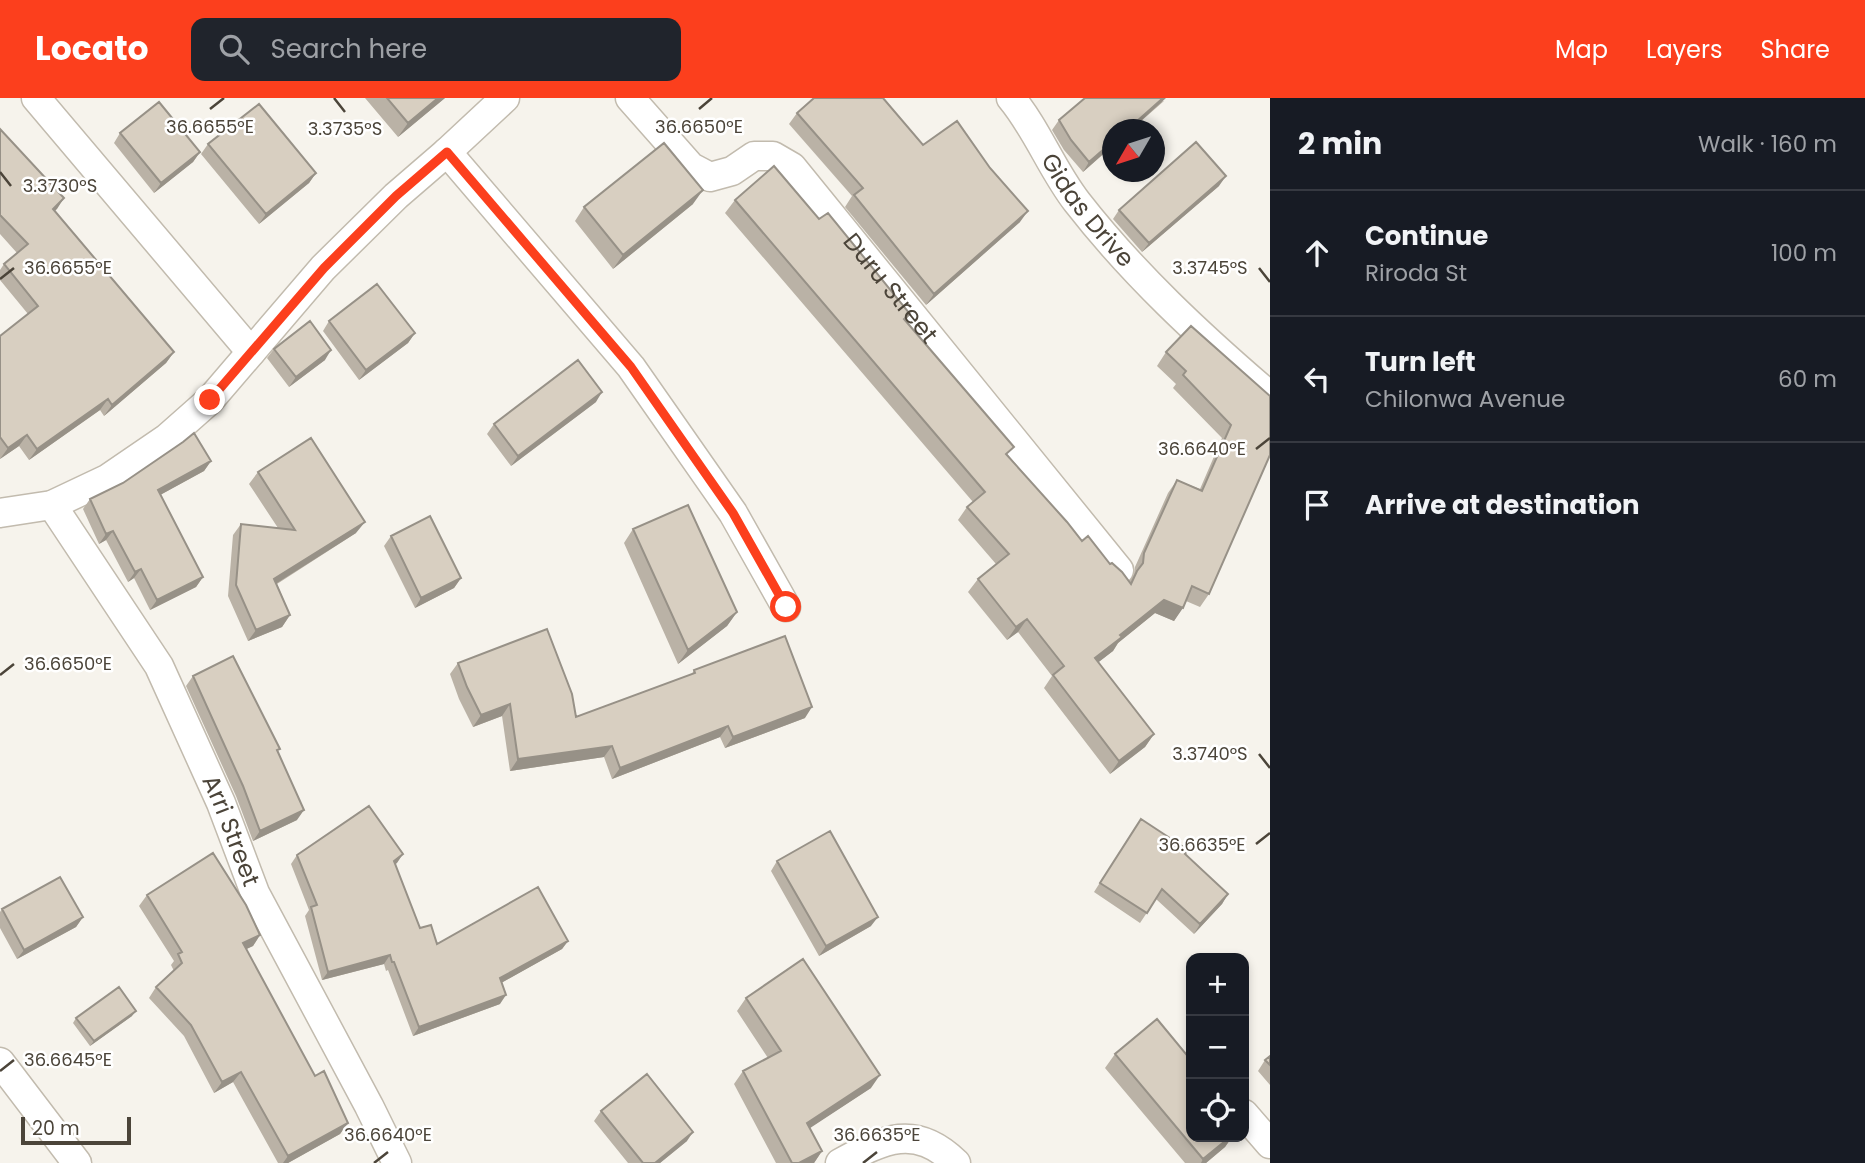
<!DOCTYPE html>
<html lang="en">
<head>
<meta charset="utf-8">
<style>
  :root { --surface:#171b24; --page:#20242c; --text:#f1f3f6; --muted:#9ea1a6; --line:#363941; --accent:#fc3f1d }
  body { margin:0; font-family:Poppins,sans-serif; background:var(--page); color:var(--text) }
  .controls { position:absolute; right:21px; bottom:21px; display:grid; overflow:hidden; border-radius:14px; box-shadow:0 4px 10px #0003 }
  .controls button { width:63px; height:63px; display:grid; place-items:center; padding:0; border:0; border-bottom:2px solid var(--line); background:var(--surface); color:var(--text); font:35px sans-serif }
  .compass { position:absolute; left:1102px; top:21px; width:63px; height:63px; border-radius:50%; background:var(--surface); box-shadow:0 4px 10px #0003; rotate:231deg }
  .scale { position:absolute; left:21px; bottom:18px; width:110px; box-sizing:border-box; padding-left:7px; border:4px solid #4b4439; border-top:0; font-size:19px; line-height:24px; white-space:nowrap; color:#4b4439; -webkit-text-stroke:5px #fff; paint-order:stroke }
  .stop { position:absolute; width:21px; height:21px; margin:-16px; border:5px solid #fc3f1d; border-radius:50%; background:#fff }
  .stop.end { background:#fc3f1d; border-color:#fff; box-shadow:0 2px 7px #0008 }
  .list { margin:0; padding:0; list-style:none }
  h2 { display:flex; justify-content:space-between; align-items:center; height:91px; margin:0; padding:0 28px; font-size:30px }
  h2 small { font-size:23px; font-weight:400; color:var(--muted) }
  .list li { display:grid; grid-template-columns:46px 1fr auto; gap:21px; align-items:center; box-sizing:border-box; height:126px; padding:0 28px; border-top:2px solid var(--line) }
  .list b { display:block; font-size:26px; white-space:nowrap }
  .list p { margin:0; font-size:23px; white-space:nowrap; color:var(--muted) }
  .list em { font-size:23px; font-style:normal; color:var(--muted) }
  .icon { flex:none; width:38px; height:38px; fill:none; stroke:currentColor; stroke-width:2; stroke-linecap:round; stroke-linejoin:round }
  .map { position:relative; flex:none; width:1270px; height:1065px; overflow:hidden }
  header { display:flex; align-items:center; gap:42px; box-sizing:border-box; height:98px; padding:0 35px; background:var(--accent); color:#fff }
  header strong { font-size:33px }
  nav { display:flex; gap:38px; margin-inline-start:auto; font-size:24px }
  .search { width:490px; height:63px; background:var(--page); display:flex; align-items:center; gap:18px; box-sizing:border-box; padding:0 24px; border-radius:14px; color:var(--muted); font-size:26px }
  main { display:flex }
  aside { flex:1; background:var(--surface) }
  .map>svg:first-child { display:block }
  .lines { fill:none; stroke-linecap:round; stroke-linejoin:round }
  .minor-casing { stroke:#c2bbae; stroke-width:31 }
  .minor { stroke:#fff; stroke-width:28 }
  .wall { fill:#bab2a6 }
  .shaded-wall { fill:#979187 }
  .building { fill:#d8cfc1; stroke:#979187; stroke-width:2 }
  .route { stroke:#fc3f1d; stroke-width:9 }
  .ticks { fill:none; stroke:#4b4439; stroke-width:2.5 }
  .labels { text-anchor:middle; stroke-width:5; stroke-linejoin:round; paint-order:stroke }
  .street-label { font-size:24px; fill:#4b4439; stroke:#fff }
  .ticks-label { font-size:18px; text-anchor:middle; fill:#4b4439; stroke:#fff; stroke-width:5; stroke-linejoin:round; paint-order:stroke }
</style>
</head>
<body>
<header>
<strong>Locato</strong>
<div class="search"><svg class="icon" aria-label="search" viewBox="0 0 24 24"><circle cx="10" cy="10" r="6"/><path d="M15 15l6 6"/></svg>Search here</div>
<nav><a>Map</a><a>Layers</a><a>Share</a></nav>
</header>
<main>
<div class="map">
<svg width="1270" height="1065" viewBox="0 0 1270 1065">
  <rect width="100%" height="100%" fill="#f6f3ec"/>
  <g class="lines">
    <defs>
      <g id="minor">
        <path d="M36,0L251,254"/>
        <path id="s1" d="M630,0L691,69L710,79L732,73L754,58H773L792,69L1119,472"/>
        <path id="s2" d="M1011,0C1037,31 1052,72 1077,104C1133,176 1201,239 1270,298"/>
        <path d="M447,54L631,269L733,415L786,509"/>
        <path id="s3" d="M52,407L159,568L221,705L255,795L369,1008L397,1065"/>
        <path d="M0,415L52,407L107,381L167,340L210,302L323,170L396,98L447,54L505,0"/>
        <path d="M0,964L77,1065"/>
        <path d="M1244,1016L1270,1046"/>
        <path d="M840,1065C884,1041 915,1025 956,1065"/>
      </g>
    </defs>
    <use href="#minor" class="minor-casing"/>
    <use href="#minor" class="minor"/>
  </g>
  <path class="wall" d="M365,0H445L398,39Z
    M1164,3L1083,74L1064,52L1052,32L1059,22Z
    M797,15L923,47L1020,124L926,207L845,109L852,98L789,26Z
    M0,31L64,100L54,113L174,254L166,265L104,318L100,312L29,362L19,348L0,361V238L28,216L0,182V172L4,166L17,155L0,136Z
    M120,35L200,54L193,64L154,95L114,45Z
    M208,46L316,75L309,85L259,126L201,56Z
    M1219,88L1142,154L1113,121L1119,112Z
    M735,102L819,121L910,216L906,222L1008,357L1082,443L1110,466L1129,484L1134,476L1135,469L1168,395L1177,382L1200,391L1222,340L1173,290L1176,286L1157,268L1166,254L1268,297L1209,496L1200,509L1186,503L1174,523L1155,515L1118,545L1113,553L1098,564L1154,636L1145,649L1110,676L1044,590L1052,578L1018,534L1007,542L968,494L978,481L996,466L958,422L967,409L973,404L725,115Z
    M693,106L613,171L575,123L584,109Z
    M329,223L415,235L408,245L359,282L323,233Z
    M274,251L325,262L289,289L267,260Z
    M596,304L511,368L487,336L494,326Z
    M211,363L204,373L160,397L203,479L196,489L150,512L134,480L128,484L106,442L99,446L83,411L90,401Z
    M258,374L356,435L277,486L290,517L282,529L248,543L228,498L233,437L241,426L278,430L249,386Z
    M633,431L737,514L727,528L678,566L624,445Z
    M391,438L461,480L454,490L415,510L384,448Z
    M458,565L576,619L692,576L694,572L805,620L725,650L720,639L612,681L604,659L510,673L502,618L473,629L459,601L450,576Z
    M193,578L280,651L277,654L297,722L253,743L236,698L186,588Z
    M1134,731L1185,756L1228,796L1222,806L1194,836L1156,801L1140,825L1094,794Z
    M403,756L395,766L420,830L437,846L568,843L562,851L501,885L500,906L413,938L388,872L386,873L384,866L322,882L305,818L309,812L291,766L297,757Z
    M777,763L871,828L819,858L771,773Z
    M147,797L260,837L253,848L246,851L315,978L348,1025L340,1036L288,1065H278L233,984L214,995L184,938L149,900L156,889L174,873L171,867L174,863L139,808Z
    M2,811L83,819L76,829L17,861L0,830V814Z
    M746,900L871,990L809,1030L822,1053L814,1065H776L734,986L743,973L768,960L737,913Z
    M132,918L90,948L73,925L76,920Z
    M1115,956L1191,1039H1232L1225,1049L1206,1065H1185L1105,970Z
    M1270,958V987L1258,973L1265,962Z
    M601,1013L687,1043L660,1065H628L594,1023Z"/>
  <path class="shaded-wall" d="M438,0H445L398,39L408,25Z
    M1163,0H1166L1131,32H1127Z
    M1112,44V48L1083,74L1089,64Z
    M200,54L193,64L154,95L161,85Z
    M316,75L309,85L259,126L266,116Z
    M1226,78L1219,88L1142,154L1149,145Z
    M703,92L693,106L613,171L623,157Z
    M64,100L57,111L45,122L53,111Z
    M1028,113L1020,124L926,207L934,196Z
    M415,235L408,245L359,282L366,272Z
    M331,252L325,262L289,289L296,279Z
    M174,254L166,265L104,318L112,307Z
    M602,294L596,304L511,368L518,358Z
    M108,301L100,312L29,362L37,351Z
    M27,337L19,348L0,361L8,350Z
    M211,363L204,373L151,402L158,392Z
    M365,424L356,435L266,492L274,481Z
    M113,433L106,442L99,446L106,436Z
    M141,471L134,480L128,484L135,474Z
    M203,479L196,489L150,512L157,502Z
    M461,480L454,490L415,510L421,500Z
    M1164,502L1183,510L1174,523L1155,515L1118,545L1113,553L1086,574L1095,560L1120,537Z
    M737,514L727,528L678,566L688,552Z
    M290,517L282,529L248,543L256,532Z
    M1027,521L1018,534L1007,542L1016,529Z
    M510,606L502,618L473,629L481,617Z
    M812,609L805,620L725,650L733,639Z
    M728,628L720,639L612,681L620,670Z
    M1154,636L1145,649L1110,676L1119,663Z
    M612,648L604,659L510,673L518,661Z
    M304,712L297,722L253,743L260,733Z
    M403,756L397,765L388,772L394,763Z
    M1228,796L1222,806L1194,836L1200,826Z
    M83,819L76,829L17,861L24,852Z
    M878,819L871,828L819,858L826,848Z
    M260,837L253,848L236,856L243,845Z
    M568,843L562,851L494,889L500,880Z
    M390,857L384,866L322,882L328,874Z
    M506,897L500,906L413,938L419,929Z
    M136,913L132,918L90,948L94,943Z
    M241,974L233,984L214,995L222,984Z
    M880,977L871,990L798,1038L807,1025Z
    M348,1025L340,1036L288,1065H283L288,1058Z
    M693,1034L687,1043L660,1065H655Z
    M1230,1039H1232L1225,1049L1206,1065H1201L1203,1061Z
    M822,1053L814,1065H799Z"/>
  <path class="building" d="M387,0H438L408,25Z
    M814,0H883L923,47L957,23L990,70L1028,113L934,196L854,97L863,90L797,15Z
    M1085,0H1163L1127,32H1112V44L1089,64L1071,42L1059,22Z
    M159,4L200,54L161,85L120,35Z
    M259,6L316,75L266,116L208,46Z
    M0,31L64,100L53,111L174,254L112,307L108,301L37,351L27,337L8,350L0,339V238L38,208L4,166L28,146L0,117Z
    M1196,44L1226,78L1149,145L1119,112Z
    M664,45L703,92L623,157L584,109Z
    M774,68L819,121L828,115L910,216L904,221L1014,349L1006,356L1067,424L1082,443L1088,438L1110,466L1112,465L1122,474L1131,486L1137,473L1143,465L1144,455L1177,382L1202,393L1231,327L1183,277L1186,273L1166,254L1191,228L1270,298V357L1209,496L1192,488L1183,510L1164,502L1120,537L1122,539L1095,560L1154,636L1119,663L1053,577L1064,568L1027,521L1016,529L978,481L1009,456L967,409L985,394L735,102Z
    M377,186L415,235L366,272L329,223Z
    M310,223L331,252L296,279L274,251Z
    M578,262L602,294L518,358L494,326Z
    M194,335L211,363L158,392L203,479L157,502L141,471L135,474L113,433L106,436L90,401L123,385L183,344Z
    M311,340L365,424L274,481L290,517L256,532L236,487L241,426L295,432L258,374Z
    M688,407L737,514L688,552L633,431Z
    M430,418L461,480L421,500L391,438Z
    M547,531L572,596L576,619L695,575L694,572L785,538L812,609L733,639L728,628L620,670L612,648L518,661L510,606L481,617L467,589L458,565Z
    M233,558L280,651L277,652L304,712L260,733L243,688L193,578Z
    M369,708L403,756L394,763L420,830L431,827L437,846L538,789L568,843L500,880L506,897L419,929L394,864H392L390,857L328,874L311,809L317,807L297,757Z
    M1141,721L1188,752L1185,756L1228,796L1200,826L1162,791L1147,815L1100,785Z
    M830,733L878,819L826,848L777,763Z
    M213,755L246,807L260,837L243,845L315,978L324,973L348,1025L288,1058L241,974L222,984L191,927L156,889L182,865L178,856L182,854L147,797Z
    M60,779L83,819L24,852L2,811Z
    M803,861L880,977L807,1025L822,1053L799,1065H792L743,973L781,953L746,900Z
    M119,889L136,913L94,943L76,920Z
    M1157,921L1191,962V1039H1230L1203,1061L1115,956Z
    M1270,958V967L1265,962Z
    M647,976L693,1034L655,1065H643L601,1013Z"/>
  <g class="lines">
    <path class="route" d="M210,302L324,170L396,98L447,54L631,269L733,415L786,509"/>
  </g>
  <path class="ticks" d="M334,0L345,14M210,11L224,0M699,11L712,0M0,74L11,88M1259,170L1270,184M0,181L14,170M1256,351L1270,340M0,577L14,566M1259,656L1270,670M1256,746L1270,735M0,973L14,962M374,1065L388,1054M863,1065L877,1054"/>
  <g class="labels">
    <g class="street-label">
      <text dy="8" stroke="none"><textPath href="#s2" startOffset="136">Gidas Drive</textPath></text>
      <text dy="8" stroke="none"><textPath href="#s1" startOffset="360">Duru Street</textPath></text>
      <text dy="8" stroke="none"><textPath href="#s3" startOffset="373">Arri Street</textPath></text>
    </g>
  </g>
  <g class="ticks-label">
    <text x="210" y="35">36.6655°E</text>
    <text x="699" y="35">36.6650°E</text>
    <text x="345" y="37">3.3735°S</text>
    <text x="60" y="94">3.3730°S</text>
    <text x="1210" y="176">3.3745°S</text>
    <text x="68" y="176">36.6655°E</text>
    <text x="1202" y="357">36.6640°E</text>
    <text x="68" y="572">36.6650°E</text>
    <text x="1210" y="662">3.3740°S</text>
    <text x="1202" y="753">36.6635°E</text>
    <text x="68" y="968">36.6645°E</text>
    <text x="388" y="1043">36.6640°E</text>
    <text x="877" y="1043">36.6635°E</text>
  </g>
</svg>
<div class="controls">
<button>+</button>
<button>−</button>
<button><svg class="icon" aria-label="locate" viewBox="0 0 24 24"><circle cx="12" cy="12" r="6"/><path d="M12 2v4M12 18v4M2 12h4M18 12h4"/></svg></button>
</div>
<svg class="compass" viewBox="-18 -18 36 36"><path d="M0-13l5 13h-10z" fill="#e53935"/><path d="M0 13l5-13h-10z" fill="#9ea1a6"/></svg>
<div class="scale">20 m</div>
<div class="stop" style="left:786px;top:509px"></div>
<div class="stop end" style="left:210px;top:302px"></div>
</div>
<aside>
<h2>2 min<small>Walk · 160 m</small></h2>
<ul class="list">
<li><svg class="icon" aria-label="ahead" viewBox="0 0 24 24"><path d="M12 20V5M6 11l6-6 6 6"/></svg><div><b>Continue</b><p>Riroda St</p></div><em>100 m</em></li>
<li><svg class="icon" aria-label="left" viewBox="0 0 24 24"><path d="M17 20v-9H6M10 6l-5 5 5 5"/></svg><div><b>Turn left</b><p>Chilonwa Avenue</p></div><em>60 m</em></li>
<li><svg class="icon" aria-label="arrive" viewBox="0 0 24 24"><path d="M6 21V4h12l-3 4 3 4H6"/></svg><div><b>Arrive at destination</b></div></li>
</ul>
</aside>
</main>
</body>
</html>
